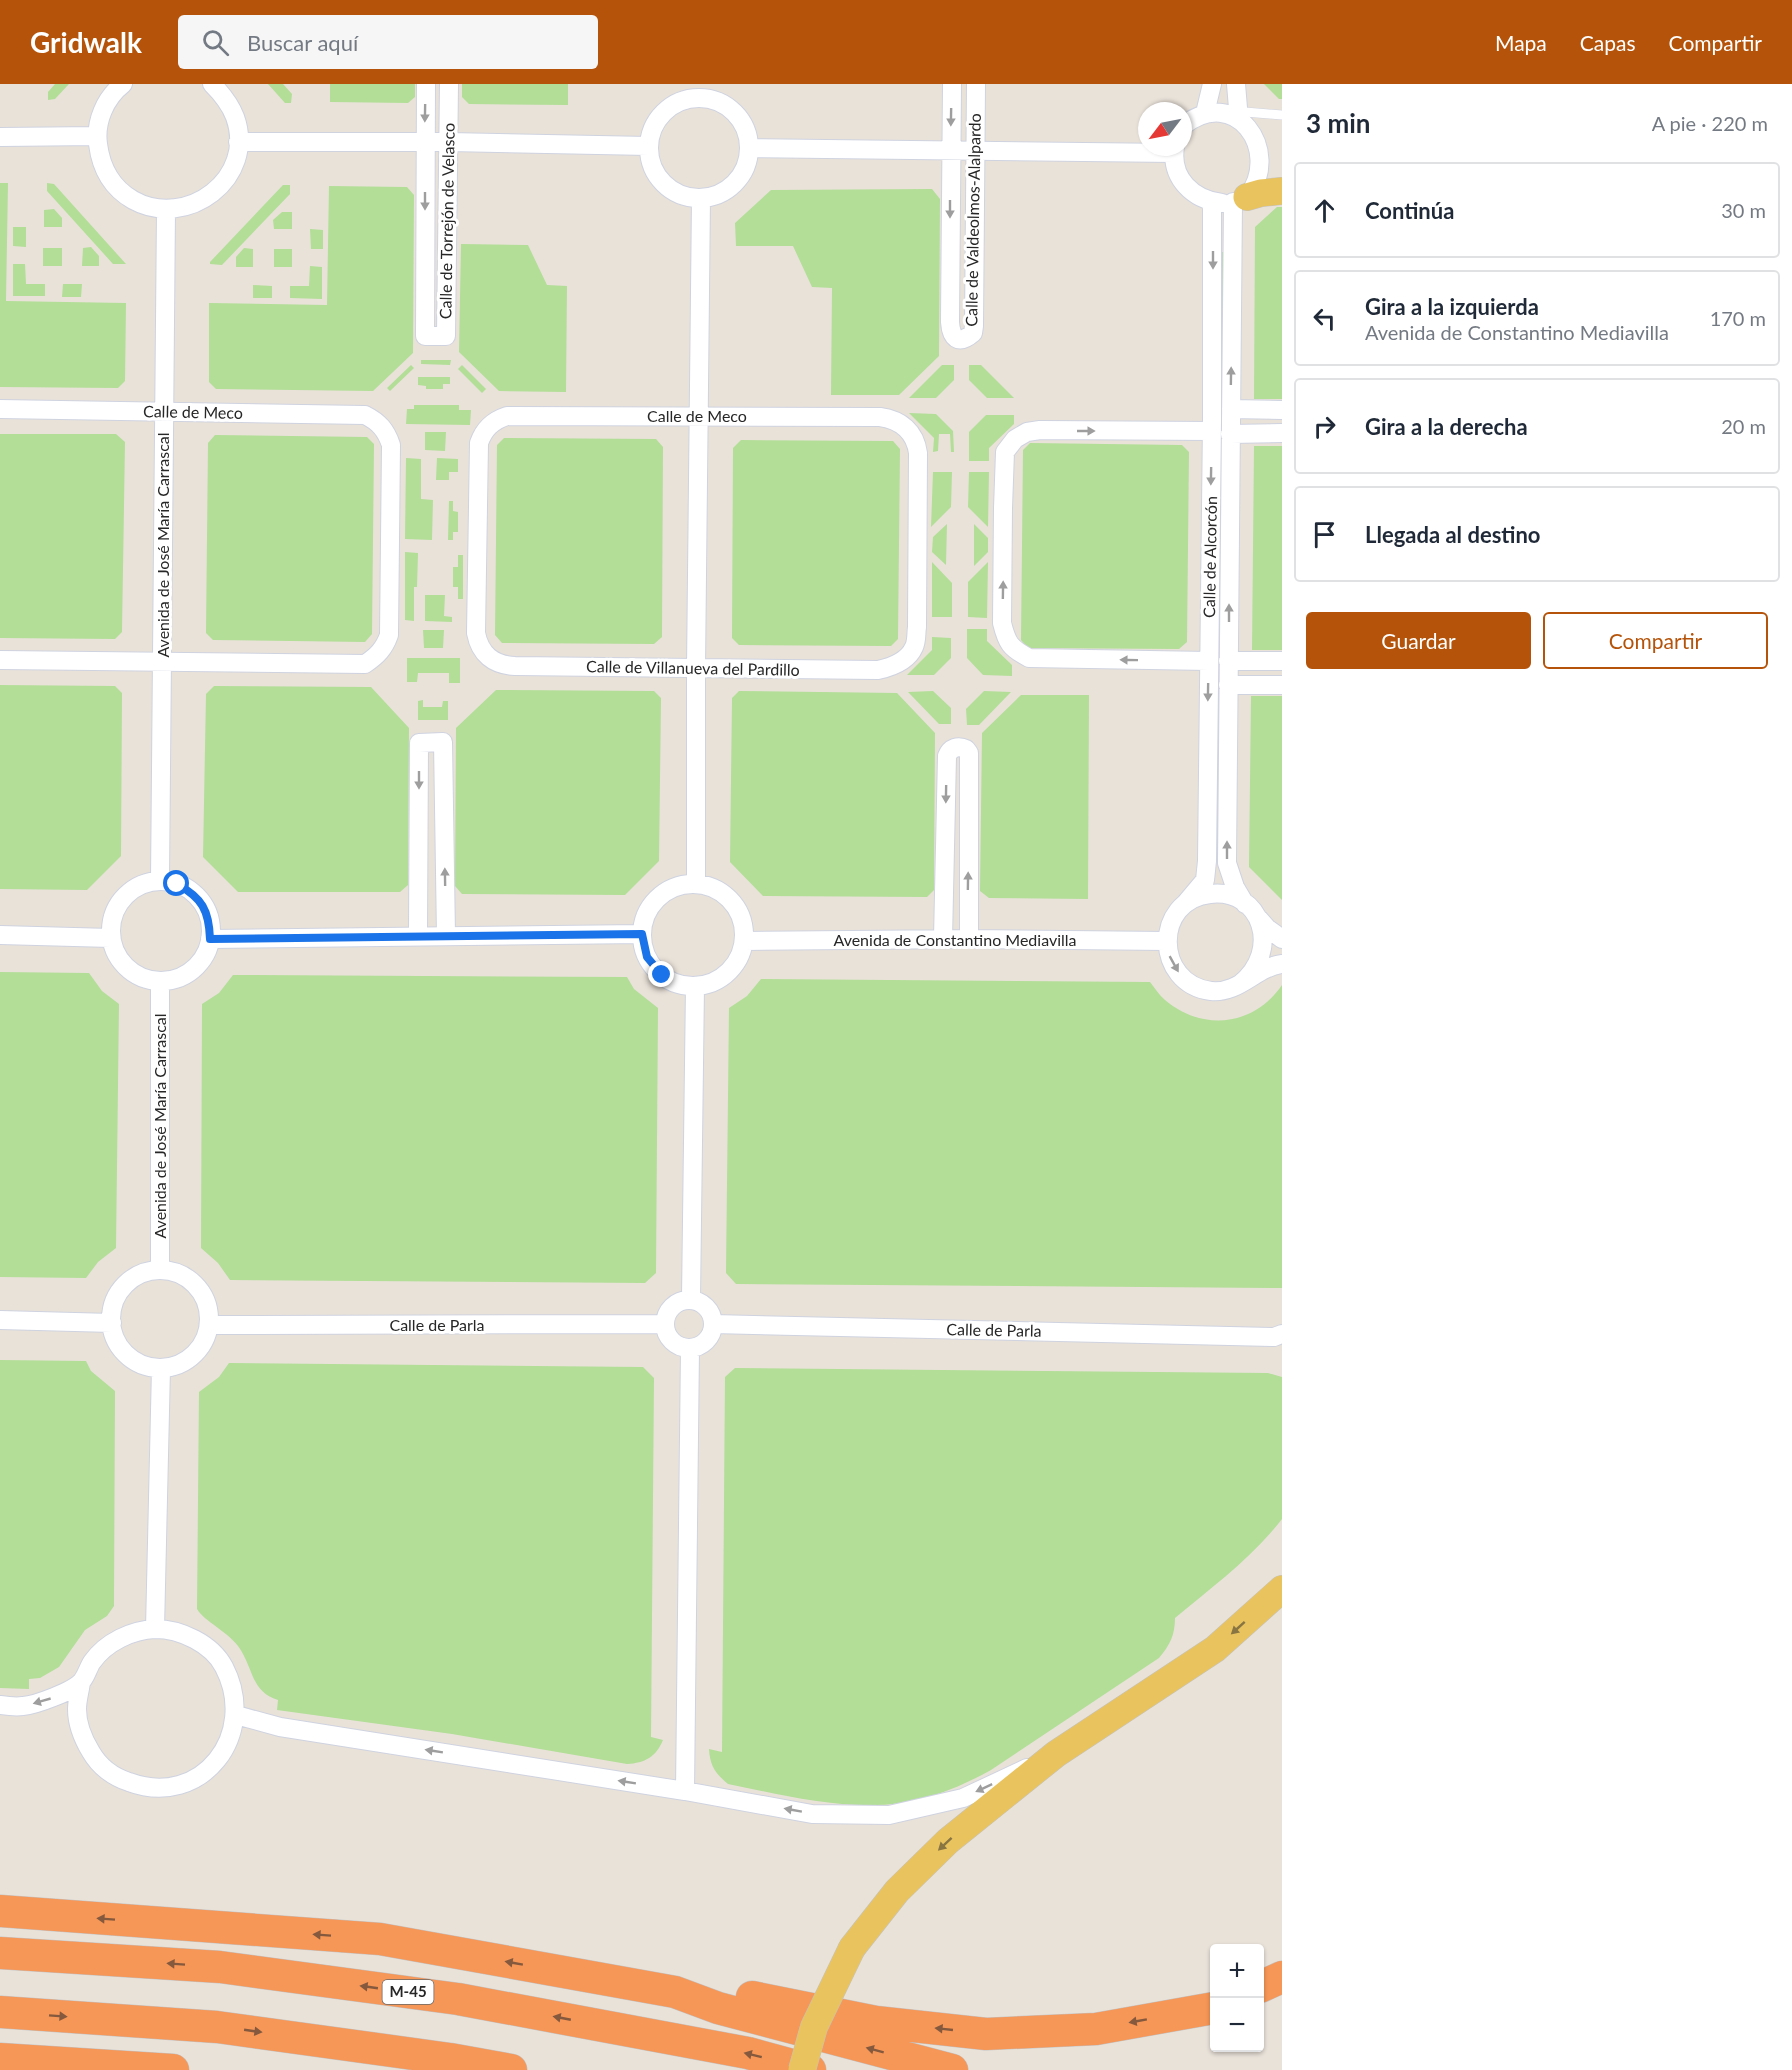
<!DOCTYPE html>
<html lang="es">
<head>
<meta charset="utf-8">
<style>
  :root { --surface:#fff; --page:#f6f6f7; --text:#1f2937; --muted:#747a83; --line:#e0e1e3; --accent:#b45309 }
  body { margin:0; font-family:Lato,sans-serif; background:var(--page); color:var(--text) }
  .controls { position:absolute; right:18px; bottom:18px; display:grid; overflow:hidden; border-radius:6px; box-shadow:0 2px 4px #0004 }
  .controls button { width:54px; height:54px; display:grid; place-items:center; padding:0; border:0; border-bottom:2px solid var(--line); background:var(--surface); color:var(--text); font:30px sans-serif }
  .compass { position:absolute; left:1138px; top:18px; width:54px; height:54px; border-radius:50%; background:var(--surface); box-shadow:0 2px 4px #0004; rotate:238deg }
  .stop { position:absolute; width:18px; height:18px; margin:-14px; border:4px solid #1a73e8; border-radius:50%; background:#fff }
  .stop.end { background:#1a73e8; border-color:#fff; box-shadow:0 2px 6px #0008 }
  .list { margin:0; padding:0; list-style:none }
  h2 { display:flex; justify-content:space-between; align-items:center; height:78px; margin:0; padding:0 24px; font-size:26px }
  h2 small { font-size:20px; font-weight:400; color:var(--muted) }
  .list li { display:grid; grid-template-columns:39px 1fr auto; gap:18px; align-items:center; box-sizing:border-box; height:96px; margin:0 12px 12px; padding:0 12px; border:2px solid var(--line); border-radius:6px }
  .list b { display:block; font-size:22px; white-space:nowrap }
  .list p { margin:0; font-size:20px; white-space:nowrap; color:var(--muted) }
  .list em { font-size:20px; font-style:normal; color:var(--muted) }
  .actions { display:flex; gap:12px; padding:18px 24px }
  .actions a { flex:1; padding:14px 0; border:2px solid var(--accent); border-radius:6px; text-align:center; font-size:21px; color:var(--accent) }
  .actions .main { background:var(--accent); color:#fff }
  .icon { flex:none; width:33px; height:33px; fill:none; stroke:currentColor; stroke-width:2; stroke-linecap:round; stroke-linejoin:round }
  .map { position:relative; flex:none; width:1282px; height:1986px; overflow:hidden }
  header { display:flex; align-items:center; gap:36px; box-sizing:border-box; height:84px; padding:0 30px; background:var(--accent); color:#fff }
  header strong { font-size:28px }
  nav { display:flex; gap:33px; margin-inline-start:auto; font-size:21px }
  .search { width:420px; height:54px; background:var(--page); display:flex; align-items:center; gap:15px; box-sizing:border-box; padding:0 21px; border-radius:6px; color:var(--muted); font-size:22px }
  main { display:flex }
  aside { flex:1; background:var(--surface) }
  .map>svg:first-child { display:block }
  .green { fill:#b2de97 }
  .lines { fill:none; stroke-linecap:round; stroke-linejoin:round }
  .lane-casing { stroke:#cfd3e0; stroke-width:10 }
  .street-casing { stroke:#cfd3e0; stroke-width:20 }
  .primary-casing { stroke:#c3c3c3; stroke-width:28 }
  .highway-casing { stroke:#c3c3c3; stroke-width:33 }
  .lane { stroke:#fff; stroke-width:9 }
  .street { stroke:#fff; stroke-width:18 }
  .primary { stroke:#e9c35e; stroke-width:27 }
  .highway { stroke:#f69657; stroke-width:32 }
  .primary-bridge-casing { stroke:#c3c3c3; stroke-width:28; stroke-linecap:butt }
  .primary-bridge { stroke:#e9c35e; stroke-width:27 }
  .oneway { fill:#9e9e9e }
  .oneway2 { fill:#887542 }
  .oneway3 { fill:#84593d }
  .route { stroke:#1a73e8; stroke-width:8 }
  .labels { text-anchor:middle; stroke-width:6; stroke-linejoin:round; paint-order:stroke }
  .shield { fill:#fff; stroke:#686868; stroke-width:1.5 }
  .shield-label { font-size:15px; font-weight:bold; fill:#272727 }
  .street-label { font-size:16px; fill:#272727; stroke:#fff }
</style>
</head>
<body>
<header>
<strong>Gridwalk</strong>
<div class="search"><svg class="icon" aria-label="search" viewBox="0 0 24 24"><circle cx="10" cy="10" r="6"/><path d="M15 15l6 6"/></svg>Buscar aquí</div>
<nav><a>Mapa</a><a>Capas</a><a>Compartir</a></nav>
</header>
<main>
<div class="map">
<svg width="1282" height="1986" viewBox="0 0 1282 1986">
  <rect width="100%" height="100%" fill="#e9e2d9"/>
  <path class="green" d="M55,0H69L55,15L48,16V8Z
    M268,0H283L292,10L291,19H285Z
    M330,0H415V13L408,19L330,18Z
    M462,0H568V21L469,20L462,13Z
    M1264,0H1282V15H1279Z
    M0,99H8L6,217L126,219L125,297L118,304L0,303Z
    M47,99L54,100L126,180H113L47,107Z
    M283,101H290V110L222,181L210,180V178Z
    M329,102L407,103L414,111L413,269L373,307L216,305L209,298V219L327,221Z
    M932,105L940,115L939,272L899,311H831L832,204L812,203L793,162H736L735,139L771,106Z
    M1277,123H1282V315H1254L1255,143Z
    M54,125L62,134V143H44V126Z
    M282,128H292V145H274L273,136Z
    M13,143H26V163L13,162Z
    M310,145L323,146V165H311Z
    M461,160L528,161L547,201L567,202L566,308L499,307L459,268Z
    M91,163L99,172V182H82L83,164Z
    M43,164H62V182H43Z
    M244,164L253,165V183H236V173Z
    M274,165H292V183H274Z
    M1221,168H1224L1223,330H1220Z
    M13,180H25L26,200H45V212H13Z
    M310,182L322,183V215L290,214V202H309Z
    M63,200H82L81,213H62Z
    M253,201L272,202V214H253Z
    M421,276H451L450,281L421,280Z
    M411,281L414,284L390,307L387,304Z
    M462,281L486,305L482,309L458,285Z
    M942,281H954V296L936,314H909Z
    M969,281H981L1014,314H987L969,296Z
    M418,293H450V300H443V305H426V302L418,301Z
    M414,321H459V326H471L470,341L406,340L407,325H414Z
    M909,329L936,330L953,347L954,368H951L950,350H939L938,367L933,368L934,354Z
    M986,331H1014V340L989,364V377H969V348Z
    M1220,344H1223L1220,581H1217Z
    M425,348H446L445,367L425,366Z
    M0,350H116L125,358L122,548L115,555L0,554Z
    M215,351L367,353L374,360L372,550L365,558L213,556L206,549L208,359Z
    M504,354L656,355L663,363L662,553L654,560L502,559L495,551L497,361Z
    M741,356L893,357L900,365L898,555L891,562L739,561L732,554L733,364Z
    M1030,359L1182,361L1189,368L1187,558L1179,565L1028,564L1021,556L1023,366Z
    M1254,362H1282V566H1252Z
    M406,374L421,375V415L433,416L432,456L405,455Z
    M437,374L458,375V388H449V396H436Z
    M933,388H952L951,423L931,443Z
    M969,388H989L988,443L968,423Z
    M449,417H453V427L458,428V448H453V456H448Z
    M947,440L946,481L932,468L933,453Z
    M974,440L988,454V468L974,482Z
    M405,468L418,469L417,503H414V537L405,536Z
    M458,471H463V515H458V503H453V483H458Z
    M932,478L952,499V533H932Z
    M988,478L987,534L968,533V498Z
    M425,511H445L444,532L452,533V538L425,537Z
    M967,545H987V557L1012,581V592L983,591L967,574Z
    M423,546H444L443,564H424Z
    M932,553L951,554V574L934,591H907L932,566Z
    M407,574H460V599H449V589H418L417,598H407Z
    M1218,594H1221L1219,761H1216Z
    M0,601L115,602L122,609L121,772L87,806L0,805Z
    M214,602L371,603L409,644L408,801L400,808H238L203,773L206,610Z
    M496,606L654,607L661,614L659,777L625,811L462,810L455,802L456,644Z
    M739,607L897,609L935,649L934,806L927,813L763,812L730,778L732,614Z
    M933,607L951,624V640H939L908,608Z
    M984,607L1011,608L979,641H967L966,625Z
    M1021,611H1089L1088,815L989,814L980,807L982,649Z
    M1251,612H1282V816L1249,783Z
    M423,616V623H442L443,617H448V636H418V617Z
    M0,888L89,889L102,907L119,920L116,1164L98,1178L86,1194L0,1193Z
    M233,891L627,893L634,905L658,924L656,1189L645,1199L230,1196L218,1179L201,1164L202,920L219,909Z
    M761,895L1150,898C1155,904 1159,911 1165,916C1203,948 1254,942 1282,901V1204L736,1200L726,1189L729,924L747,912Z
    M0,1276L86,1277L91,1287L115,1307L114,1522L107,1532L85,1546L59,1583L40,1594L29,1595V1605L0,1604Z
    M229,1279L643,1283L654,1294L651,1653L663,1656C656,1673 645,1679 627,1680L452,1650L277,1626L278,1616C250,1607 254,1584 238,1562C227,1547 205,1538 197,1525L199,1308L219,1293Z
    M735,1284L1268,1289L1282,1293V1435C1252,1474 1212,1503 1175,1534C1175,1551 1170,1561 1159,1574L991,1686C962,1702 933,1714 901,1719C844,1727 783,1711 728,1700C715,1689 710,1682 709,1665L722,1668L725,1293Z"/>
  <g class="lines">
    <defs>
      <path id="lane" d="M1245,28L1282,31"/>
      <path id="street" d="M123,0C105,14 95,38 98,60C101,84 112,104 133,116C187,146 257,94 235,33C230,20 222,10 212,0
        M426,0L425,252H446L449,0
        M952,0L950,238C951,254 958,262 973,249L974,242L976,0
        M1236,0L1238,24
        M649 64a50 50 0 1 1 100 0a50 50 0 1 1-100 0Z
        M1206,25L1212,0
        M1183,42C1235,0 1282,66 1248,112
        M0,53L97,52
        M238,58H449L649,62
        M1175,63C1170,94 1193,116 1222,119
        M750,64L1174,69
        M1233,118L1227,779L1235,803L1245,820
        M0,325L365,331C379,338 386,346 391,361L389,551C384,565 377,572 365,580L0,576
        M1231,325L1282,326
        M507,332L880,333C901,336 915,347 918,369L917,543C916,549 917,557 914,563C908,577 892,583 878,586L515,582C493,581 480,570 476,549L479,359C484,345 492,337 507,332Z
        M1230,350L1282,349
        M1209,577L1029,574C1010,564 1007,559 1002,539L1003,424L1005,368L1015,355L1027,348L1040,346L1212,347
        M1228,577H1282
        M1228,601H1282
        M160,797L166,126
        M111 847a50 50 0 1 1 100 0a50 50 0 1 1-100 0Z
        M642 851a51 51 0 1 1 102 0a51 51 0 1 1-102 0Z
        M696,800V585L701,114
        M1184,821L1205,796L1207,777L1212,337V118
        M1259,835L1267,844L1282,855
        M0,851L111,854
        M418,851L419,659L443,658L446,852
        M210,855L642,850
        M943,855L947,672C950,664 958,661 966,665L969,669V855
        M744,857L969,855L1167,857
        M160,898V1186
        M1240,900C1282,867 1262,804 1210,810C1153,816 1154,900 1211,907C1239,910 1256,883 1282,880
        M111 1235a49 49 0 1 1 98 0a49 49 0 1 1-98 0Z
        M691,1215L695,902
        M665 1240a24 24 0 1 1 48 0a24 24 0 1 1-48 0Z
        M0,1236L112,1239
        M713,1240L1274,1253L1282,1250
        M209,1241L664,1240
        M155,1545L161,1284
        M0,1621C7,1622 16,1623 23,1622C36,1621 73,1607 81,1598C86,1593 88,1584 92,1578C106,1558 132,1546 155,1545C181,1545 212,1560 224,1583C259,1650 202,1725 129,1698C113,1693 99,1682 91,1668C83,1655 77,1641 77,1625C77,1616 80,1607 81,1598
        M236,1631L280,1643L685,1707L812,1730L889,1731L963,1714L1027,1684
        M685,1707L690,1264"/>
      <path id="primary" d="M1247,113L1261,109L1282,107
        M852,1864L897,1807L948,1757L1056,1670L1215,1565L1282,1505"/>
      <path id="highway" d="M0,1827L380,1855L675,1908L718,1924L952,1986
        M0,1869L220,1883L458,1915L748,1969L810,1986
        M1260,1903L1282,1893
        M752,1913L876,1938L986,1950L1096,1945L1214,1924
        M0,1928L217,1943L450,1975L511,1986
        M0,1975L173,1986"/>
    </defs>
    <use href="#lane" class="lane-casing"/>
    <use href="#street" class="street-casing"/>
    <use href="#primary" class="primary-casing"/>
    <use href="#highway" class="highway-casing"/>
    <use href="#lane" class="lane"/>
    <use href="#street" class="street"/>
    <use href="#primary" class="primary"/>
    <use href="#highway" class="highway"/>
    <defs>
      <path id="primary-bridge" d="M802,1986L814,1943L852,1864"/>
    </defs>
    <use href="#primary-bridge" class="primary-bridge-casing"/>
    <use href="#primary-bridge" class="primary-bridge"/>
  </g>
  <defs><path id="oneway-solid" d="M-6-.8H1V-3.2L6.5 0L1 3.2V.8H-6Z" transform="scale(1.5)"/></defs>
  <g class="oneway">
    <use href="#oneway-solid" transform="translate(425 29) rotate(91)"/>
    <use href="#oneway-solid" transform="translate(951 33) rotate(91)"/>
    <use href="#oneway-solid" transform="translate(425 117) rotate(90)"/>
    <use href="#oneway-solid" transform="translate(950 125) rotate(90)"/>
    <use href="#oneway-solid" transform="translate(1213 176) rotate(90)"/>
    <use href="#oneway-solid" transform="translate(1231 292) rotate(-89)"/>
    <use href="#oneway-solid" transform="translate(1086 347)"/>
    <use href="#oneway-solid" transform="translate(1211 392) rotate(91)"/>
    <use href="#oneway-solid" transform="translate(1003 506) rotate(-89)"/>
    <use href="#oneway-solid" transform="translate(1229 529) rotate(-90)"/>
    <use href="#oneway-solid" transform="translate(1129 576) rotate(-179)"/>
    <use href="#oneway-solid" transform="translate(1208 608) rotate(91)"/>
    <use href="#oneway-solid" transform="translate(419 696) rotate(90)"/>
    <use href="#oneway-solid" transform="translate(946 710) rotate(91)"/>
    <use href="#oneway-solid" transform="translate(1227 766) rotate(-90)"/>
    <use href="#oneway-solid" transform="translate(445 793) rotate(-91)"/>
    <use href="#oneway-solid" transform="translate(968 797) rotate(-89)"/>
    <use href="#oneway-solid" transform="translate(1174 880) rotate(61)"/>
    <use href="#oneway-solid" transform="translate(42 1617) rotate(164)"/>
    <use href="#oneway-solid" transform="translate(434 1667) rotate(-171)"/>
    <use href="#oneway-solid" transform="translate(627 1698) rotate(-171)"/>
    <use href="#oneway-solid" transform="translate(984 1704) rotate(155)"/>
    <use href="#oneway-solid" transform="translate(793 1726) rotate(-170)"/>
  </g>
  <g class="oneway2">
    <use href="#oneway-solid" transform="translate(1238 1544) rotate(138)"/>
    <use href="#oneway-solid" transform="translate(945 1760) rotate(137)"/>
  </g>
  <g class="oneway3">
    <use href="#oneway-solid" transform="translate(106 1835) rotate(-176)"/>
    <use href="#oneway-solid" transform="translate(322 1851) rotate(-176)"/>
    <use href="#oneway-solid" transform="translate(514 1879) rotate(-170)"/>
    <use href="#oneway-solid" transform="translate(176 1880) rotate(-176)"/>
    <use href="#oneway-solid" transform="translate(369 1903) rotate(-172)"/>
    <use href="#oneway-solid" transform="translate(58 1932) rotate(4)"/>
    <use href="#oneway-solid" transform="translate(562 1934) rotate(-169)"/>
    <use href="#oneway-solid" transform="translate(1138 1937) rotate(170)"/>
    <use href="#oneway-solid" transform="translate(944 1945) rotate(-174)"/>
    <use href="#oneway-solid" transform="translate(253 1947) rotate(8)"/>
    <use href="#oneway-solid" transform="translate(875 1966) rotate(-165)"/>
    <use href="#oneway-solid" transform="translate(753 1971) rotate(-166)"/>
  </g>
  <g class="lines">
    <path class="route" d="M177,800C202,814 209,826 210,855L642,850L647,873L662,891"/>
  </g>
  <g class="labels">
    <rect class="shield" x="382.5" y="1896" width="51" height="24" rx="4.5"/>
    <g class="shield-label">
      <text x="408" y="1913">M-45</text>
    </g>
    <g class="street-label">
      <text transform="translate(973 136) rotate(-89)" y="6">Calle de Valdeolmos-Alalpardo</text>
      <text transform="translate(447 137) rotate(-89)" y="6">Calle de Torrejón de Velasco</text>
      <text transform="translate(193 328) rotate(1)" y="6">Calle de Meco</text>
      <text x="697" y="338">Calle de Meco</text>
      <text transform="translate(163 461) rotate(-90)" y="6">Avenida de José María Carrascal</text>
      <text transform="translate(1210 473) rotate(-89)" y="6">Calle de Alcorcón</text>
      <text transform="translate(693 584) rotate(1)" y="6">Calle de Villanueva del Pardillo</text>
      <text x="955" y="862">Avenida de Constantino Mediavilla</text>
      <text transform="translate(160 1042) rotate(-90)" y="6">Avenida de José María Carrascal</text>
      <text x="437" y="1247">Calle de Parla</text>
      <text transform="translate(994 1246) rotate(1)" y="6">Calle de Parla</text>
    </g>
  </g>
</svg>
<div class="controls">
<button>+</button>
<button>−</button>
</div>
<svg class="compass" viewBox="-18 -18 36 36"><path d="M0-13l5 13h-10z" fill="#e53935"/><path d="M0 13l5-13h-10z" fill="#747a83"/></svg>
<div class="stop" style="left:177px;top:800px"></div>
<div class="stop end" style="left:662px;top:891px"></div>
</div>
<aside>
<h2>3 min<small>A pie · 220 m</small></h2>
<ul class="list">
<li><svg class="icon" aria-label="ahead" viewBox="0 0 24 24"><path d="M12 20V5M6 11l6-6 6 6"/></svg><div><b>Continúa</b></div><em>30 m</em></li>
<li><svg class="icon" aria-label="left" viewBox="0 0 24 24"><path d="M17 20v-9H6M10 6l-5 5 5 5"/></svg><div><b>Gira a la izquierda</b><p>Avenida de Constantino Mediavilla</p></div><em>170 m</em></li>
<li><svg class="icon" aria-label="right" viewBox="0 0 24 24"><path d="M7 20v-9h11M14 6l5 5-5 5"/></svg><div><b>Gira a la derecha</b></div><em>20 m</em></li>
<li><svg class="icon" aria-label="arrive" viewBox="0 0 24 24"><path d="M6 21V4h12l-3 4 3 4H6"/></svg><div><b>Llegada al destino</b></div></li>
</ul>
<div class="actions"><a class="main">Guardar</a><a>Compartir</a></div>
</aside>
</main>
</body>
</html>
